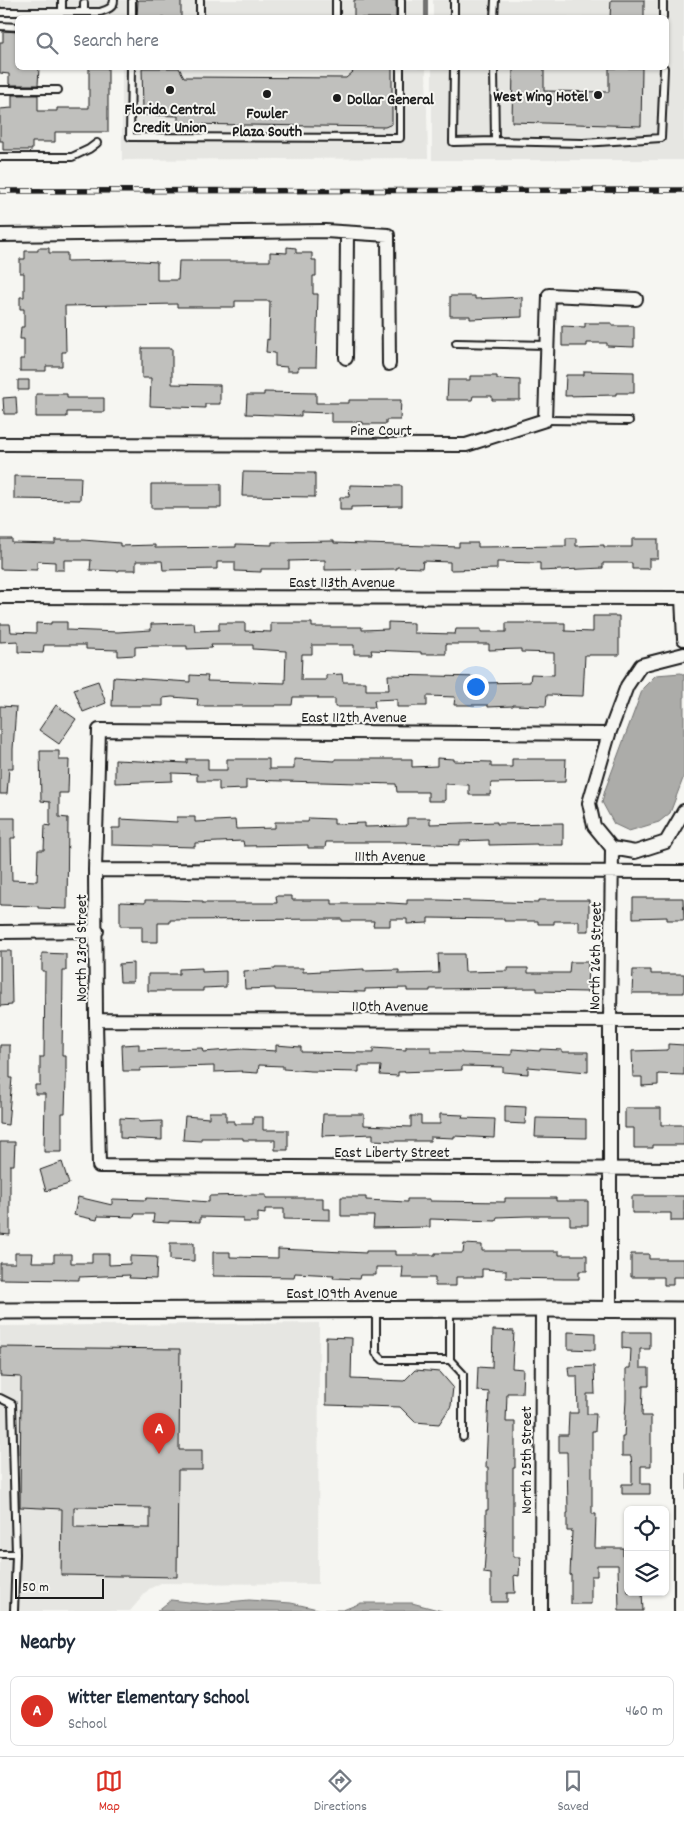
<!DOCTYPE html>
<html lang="en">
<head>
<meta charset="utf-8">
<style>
  :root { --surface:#fff; --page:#f2f2f3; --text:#1f2937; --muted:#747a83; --line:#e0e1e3; --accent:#d93025 }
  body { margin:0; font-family:Dekko,sans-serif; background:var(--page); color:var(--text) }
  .controls { position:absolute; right:15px; bottom:15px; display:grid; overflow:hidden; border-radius:8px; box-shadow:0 1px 4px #0004 }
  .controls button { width:45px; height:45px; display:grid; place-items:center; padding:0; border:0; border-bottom:1px solid var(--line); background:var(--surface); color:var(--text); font:25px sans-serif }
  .scale { position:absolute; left:15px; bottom:12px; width:89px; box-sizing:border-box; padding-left:5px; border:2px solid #1c1c1c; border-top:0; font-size:14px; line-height:18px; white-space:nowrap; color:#1c1c1c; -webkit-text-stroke:4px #f6f6f2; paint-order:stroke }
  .you { position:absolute; left:475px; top:686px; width:18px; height:18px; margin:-12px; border:4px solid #fff; border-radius:50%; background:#1a73e8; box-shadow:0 0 0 8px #1a73e833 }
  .badge { display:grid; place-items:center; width:32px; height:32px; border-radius:50%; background:var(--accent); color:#fff; font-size:16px; font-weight:700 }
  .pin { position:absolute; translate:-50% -41px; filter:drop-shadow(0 1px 2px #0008) }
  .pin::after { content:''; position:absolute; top:26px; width:18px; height:15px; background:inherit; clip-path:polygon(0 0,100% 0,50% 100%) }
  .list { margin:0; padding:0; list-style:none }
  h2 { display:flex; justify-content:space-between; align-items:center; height:65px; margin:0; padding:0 20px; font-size:21px }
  h2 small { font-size:16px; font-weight:400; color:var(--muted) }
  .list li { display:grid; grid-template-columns:32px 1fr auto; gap:15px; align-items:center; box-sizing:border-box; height:70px; margin:0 10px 10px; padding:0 10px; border:1px solid var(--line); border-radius:8px }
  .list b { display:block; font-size:19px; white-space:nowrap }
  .list p { margin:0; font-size:16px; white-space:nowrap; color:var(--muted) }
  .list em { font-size:16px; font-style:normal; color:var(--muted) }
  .icon { flex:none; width:28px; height:28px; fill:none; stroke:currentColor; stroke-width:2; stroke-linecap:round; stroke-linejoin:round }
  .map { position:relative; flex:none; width:684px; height:1611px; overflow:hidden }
  .search { position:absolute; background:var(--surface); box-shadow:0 1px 4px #0004; left:15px; right:15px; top:15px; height:55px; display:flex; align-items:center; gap:12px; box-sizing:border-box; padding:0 18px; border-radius:8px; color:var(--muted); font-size:19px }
  .sheet { height:145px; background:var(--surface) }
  nav { display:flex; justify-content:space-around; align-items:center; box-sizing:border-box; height:70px; border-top:1px solid var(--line); background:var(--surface); font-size:14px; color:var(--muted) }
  nav a { display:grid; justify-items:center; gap:2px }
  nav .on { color:var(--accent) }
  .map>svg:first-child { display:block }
  .built { fill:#e6e6e2 }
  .water { fill:#acaca9; stroke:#727271 }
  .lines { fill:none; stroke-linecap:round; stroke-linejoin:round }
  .stream { stroke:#727271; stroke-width:4 }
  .building { fill:#c0c0bd; stroke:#1c1c1c; fill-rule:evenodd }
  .service-casing { stroke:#1c1c1c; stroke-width:10 }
  .minor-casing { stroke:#1c1c1c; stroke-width:16 }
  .tertiary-casing { stroke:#1c1c1c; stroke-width:19 }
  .service { stroke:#f6f6f2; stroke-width:6 }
  .minor { stroke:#f6f6f2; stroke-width:12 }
  .tertiary { stroke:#f6f6f2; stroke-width:15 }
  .rail-casing { stroke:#1c1c1c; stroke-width:5.5 }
  .rail { stroke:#f6f6f2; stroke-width:4; stroke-dasharray:11; stroke-linecap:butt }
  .poi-dot { fill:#1c1c1c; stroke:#f6f6f2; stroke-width:2 }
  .labels { text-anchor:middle; stroke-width:4; stroke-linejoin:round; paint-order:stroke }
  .poi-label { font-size:16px; font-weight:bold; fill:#1c1c1c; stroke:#f6f6f2 }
  .street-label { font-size:16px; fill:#1c1c1c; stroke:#f6f6f2 }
</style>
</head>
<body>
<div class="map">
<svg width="684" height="1611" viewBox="0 0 684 1611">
  <rect width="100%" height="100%" fill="#f6f6f2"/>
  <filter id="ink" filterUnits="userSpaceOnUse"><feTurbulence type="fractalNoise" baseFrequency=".02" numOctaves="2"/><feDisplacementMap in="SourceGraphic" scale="10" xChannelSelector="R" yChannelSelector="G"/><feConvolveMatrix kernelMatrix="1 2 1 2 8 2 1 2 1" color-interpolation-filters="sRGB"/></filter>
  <g filter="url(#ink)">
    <path class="built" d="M0,0H424L425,17L0,16Z
      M433,0H684V160H432V68H666V18L433,17Z
      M122,68H426L428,158L122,160Z
      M319,1323L318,1584L161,1583L149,1589L130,1611H0V1326Z"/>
    <path class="water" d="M681,673L684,675V776L670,813L659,822L629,831L614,824L602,802L605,790L643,688L656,675Z
      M171,1600L207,1604L249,1600L291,1603L322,1610H343L361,1603H412L442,1611H157Z"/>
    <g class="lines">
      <path class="stream" d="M426,18V0"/>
    </g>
    <path class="building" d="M138,0H181V18H137Z
      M354,0H396V18H354Z
      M611,0H644V18H610Z
      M3,31L18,32V68H39L38,85H12L9,84V74L0,73V42H3Z
      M89,68H108V132H55V142H32V150H3V141H0V109L12,108V95H38V111H57V108H89Z
      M142,68H179L184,77L346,78L353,72V68H392V124L385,127L178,124V116L145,115L143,109Z
      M513,68H544V91L609,92V68H642L641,126L512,122Z
      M287,247L296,248V253H312V260H316V276H313V294H318L316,367H298V371H287V367L275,366V353L266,352L267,339L269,340L270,301H235V307H177V304L65,306L66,352H62V366H46V371H20V359H24V339H20L21,327H24V309H20V297H24V273H20V259H25V251H38V248H49V253H67V261L126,260L157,262V280H178L179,261H270V252L287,253Z
      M450,296H475V299L522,297V317L470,319V316H450Z
      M585,323H612V326H634V347L607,346V343H587V346H562V326L585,327Z
      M142,348H172V384L220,385V404H205V408L150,406L151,378H142Z
      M584,371L634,372V393H616V395L565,396L566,375H584Z
      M470,376H497V379L520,380V400H492V396H473L472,400H447L448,380H470Z
      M18,380H29V390H18Z
      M264,392L316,393V403H349V400H401L400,420H386V424H363V422H331V413L301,412V416L246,414L247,395H264Z
      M36,394H67V398H104V412H67V417H36Z
      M16,397L17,414H4L3,398Z
      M243,472L315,473V497L242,496Z
      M14,476L81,477L80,500L14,499Z
      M151,484H221V508H151Z
      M350,485L402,486V506L351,507V510H340V497H349Z
      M566,538H576V546L604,545V547H632V539H658V559H649V569H632V563H603V568L540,571V563L497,562V569L450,570V562L423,561L422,568L397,567V569L325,570V560L289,561V569H261V572L235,571V562H217V569L163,570L162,561H136V570H119V571L90,570L91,560H64V570H55V562L37,561V570L0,569V539H12V543L55,544V540H83L120,543V546L155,545V548L236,547V544L272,545V542L334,541V543L459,547V543H478V547L566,546Z
      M593,616H619V655H585L583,696L547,695L546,706L513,705V706L488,707V705H454L455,697L427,696V706H412V707H397V699L374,700L375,707H335V699H318V697H293L292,705H275V706H197L198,699L172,697L163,698V706H112L113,677L190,682V675L208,676L207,681L285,683L286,651L253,649V645H211L212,648L187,649V646H152L135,647V655L118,656V650L86,649V645H44L43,653L18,652V641L0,642V624H10L11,632L36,633V623L51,624V622H67V630L118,632L151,630V624L194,623L195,631L219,630V623H245V631L271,632V623H312V627H362V630L388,629V622L414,623V633L455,634L456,629H481V632H506V623H565V631L593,632ZM446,644H489V650L521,649V652L554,653V675L531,674L530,682L480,683V677L388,675L389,690H366V682H343L342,674L326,675V680H301L302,654H312V645H354V654H372L371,650L421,652V654H446Z
      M98,681L106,703L83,712L74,689Z
      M56,705L76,719L59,744L39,730Z
      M0,706L16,707L13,749V768H9L7,794H0Z
      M40,751H59V760H69L68,793H59V817L68,818L67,909L38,908V906L0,905V818H15V838H11L12,880L37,881L38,850H44L45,825L50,826V802L41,801Z
      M437,758L454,759V761L491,762V767H512V759H566L565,782L491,783L490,795H469V785L445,784V801H428V792H397L396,784L246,780V789L219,790V781H197V774L172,773V781L115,783V760L187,763V759H208V770H227V759H269V769H294V759L335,761V759H412V767L437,766Z
      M177,817H195V822L235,820L236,829L275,828V822H308L309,818L334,819V824L365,823V827L407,826V818H430V824L497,822V824L563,823V845H537V844L489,845V840L460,841V845L407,843V842H326L325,848H308V845L244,846L243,841L195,843V847L112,845V828H120V819L177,822Z
      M276,896H292V900H332V904H374V902L407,904V900H438L538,903V900H589V931H579V921H554V924H538V921H504V919L428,918V923L407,924V919H390V926H373L374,921H342V919L170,920V923H158V942H142V926H120V902L145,903V900H169L202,901V903H277Z
      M633,898H683L684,920H667V917L633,918Z
      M0,951H11L12,1005L0,1006Z
      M42,953L66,954V971H63L62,1056H66V1080L65,1113H62V1152H44L45,1094H35V1085H40V1057H44L45,971H42Z
      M438,954H464L465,972L508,971V968H528V973H569L570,962H588L587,992L537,991V988L430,989V991H407V988L365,989V992L275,990V988L245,989L244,971L275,969V968H303V972L364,969V971L399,970V974L439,973Z
      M133,963V982H120L119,964Z
      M202,968V972L226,971V987L203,988V991H148V974H179V969Z
      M633,970H651V974H684V993H632Z
      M139,1044V1050L202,1048L203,1052L243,1049L276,1051V1045L301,1047V1052L373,1053V1048L406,1050V1047H431V1052H462V1053L512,1055V1049L540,1051V1049L562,1050V1052H588V1072L528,1067V1074L503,1072V1067L462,1066V1070L398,1072V1076L380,1075L381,1066H359V1072L311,1071L283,1069V1066L259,1065L258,1073L242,1072L243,1071L214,1072V1066L140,1068V1071H123L122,1045Z
      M668,1044L684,1045V1075L658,1074V1085L642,1086V1077H633L632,1051L668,1050Z
      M0,1045H10V1078H12L8,1125L0,1124Z
      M505,1106L526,1107L525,1124L505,1123Z
      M625,1108H661V1125H684V1145H653V1148H634V1128H625Z
      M209,1112H226V1121H234V1124H253V1117H263V1130H288V1150H275V1140H243V1138H201V1141L183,1140L185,1116L209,1118Z
      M323,1114H364V1125L411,1127V1116H421V1124H440V1114L463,1115L462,1118L495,1119L494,1138L454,1136V1138L430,1137V1141H394L373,1140V1134L322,1136Z
      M120,1118L139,1119V1122L162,1121V1140L120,1138Z
      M536,1118L586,1119V1138L535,1137Z
      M0,1142H15L14,1165H10V1235L0,1234Z
      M62,1162L69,1184L46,1191L40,1170Z
      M251,1195H266V1198H323V1209H330V1220L284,1219V1209H265V1214L258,1213V1222H243V1218L200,1217V1222L169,1221V1223L153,1222L154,1214H135L134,1217L98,1216L97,1220L74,1215L78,1197L112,1205V1199L146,1200V1198L170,1199L209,1202V1196Z
      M632,1196H684V1221H671V1213H632Z
      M341,1197H366V1200L407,1202V1199H430V1201L505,1202V1198H556V1201H588V1225H570V1216H527L497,1217L496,1221L430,1219V1227L373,1228L374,1216H341Z
      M170,1243H194V1261L170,1260Z
      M464,1244L482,1245V1251H559V1255H587V1271H579V1279H563L506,1278V1270L482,1269V1277H456V1286H435V1278H402L403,1267H376V1275H360L359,1279L333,1278L334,1275L295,1273L294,1277L213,1276V1252H230V1257L278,1258V1249L366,1253V1251H395V1255H435V1253H463Z
      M15,1253H33L32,1262H54V1254H71V1263H92V1254H109V1265L130,1264V1256L157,1257L156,1279L129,1278L130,1275L79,1277V1280L0,1279V1263H15Z
      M631,1254H649V1259H684V1277H673V1285H664V1277H631Z
      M493,1330L514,1331L512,1368L523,1369L522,1393H507L506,1422H515V1468H513V1557H520L519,1576L514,1575L515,1593H507V1602H491V1574L484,1573L487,1530H486V1510H488V1467H486L489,1392L477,1391L478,1367L492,1368Z
      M568,1332L595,1333V1350L568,1349Z
      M622,1332H650V1349H640V1368H649V1386H643L642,1416H651V1466H641V1484H650V1494H622V1484H632V1466L631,1456H622V1437H624L626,1399V1368H630L631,1349L622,1348Z
      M326,1337L352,1338L351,1379L404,1381L415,1370L440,1372L453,1387L451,1406L439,1424L415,1422L400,1407L326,1405Z
      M0,1347L180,1349L179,1450H202V1470H178L177,1577L61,1575L62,1509L20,1507L21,1377L0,1376ZM74,1507L150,1508V1528L74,1527Z
      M594,1366L595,1394H587V1414H596L595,1431H592V1514H596L595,1548H623V1557H628V1592H642L643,1611H619L618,1565H597V1576H591V1604H571V1575H570L572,1531H567V1513H568L567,1452H559V1435H568L569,1413H578L577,1376H569L568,1367Z"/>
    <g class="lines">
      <defs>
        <path id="service" d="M0,12H100C106,10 114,8 114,0
          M62,12V0
          M84,12V3
          M132,18V0
          M200,18V0
          M336,18V0
          M401,18V0
          M454,18V0
          M494,18L495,0
          M663,18V0
          M0,26L18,27
          M131,68L130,137L400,138V68
          M454,68L453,142L495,141
          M494,68L495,141L583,143L661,138L664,68
          M0,90H58
          M0,157H72L89,149L97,143
          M456,343L547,345
          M545,420L629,421
          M376,1309V1353L383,1360H450
          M450,1309V1360L463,1374V1437
          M0,1398L12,1404L16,1554H0
          M14,1611L16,1554"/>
        <path id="minor" d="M0,235L325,231L388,235L389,364
          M346,358L347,233
          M0,444L466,445L545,420L549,295L636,299
          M0,597L684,598
          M682,598L684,639
          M609,734L99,730L95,870L96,1020L99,1166L684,1169
          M612,848L635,852L666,842L684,811
          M95,870L684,872
          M0,932L97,931
          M96,1020L684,1021
          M610,1310V1021L612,848L594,826L589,803L609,734L627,686L641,665L684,654
          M541,1611L542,1309
          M681,1611V1310"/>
        <path id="tertiary" d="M0,1311L542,1309L684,1310"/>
      </defs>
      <use href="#service" class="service-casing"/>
      <use href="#minor" class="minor-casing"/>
      <use href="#tertiary" class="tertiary-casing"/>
      <use href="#service" class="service"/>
      <use href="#minor" class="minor"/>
      <use href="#tertiary" class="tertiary"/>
      <defs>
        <path id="rail" d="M0,191L684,190"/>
      </defs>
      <use href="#rail" class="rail-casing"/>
      <use href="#rail" class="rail"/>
    </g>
  </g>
  <g class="poi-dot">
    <circle cx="170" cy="90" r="5"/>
    <circle cx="267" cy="94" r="5"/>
    <circle cx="598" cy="95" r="5"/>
    <circle cx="337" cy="98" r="5"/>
  </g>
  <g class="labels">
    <g class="poi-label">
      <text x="588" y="101" text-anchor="end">West Wing Hotel</text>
      <text x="347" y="104" text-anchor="start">Dollar General</text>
      <text x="170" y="114">Florida Central<tspan x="170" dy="18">Credit Union</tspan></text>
      <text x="267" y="118">Fowler<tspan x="267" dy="18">Plaza South</tspan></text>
    </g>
    <g class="street-label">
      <text x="381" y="435">Pine Court</text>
      <text x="342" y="587">East 113th Avenue</text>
      <text x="354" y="722">East 112th Avenue</text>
      <text x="390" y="861">111th Avenue</text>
      <text transform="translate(80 948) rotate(-90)" y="6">North 23rd Street</text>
      <text transform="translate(594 956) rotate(-89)" y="6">North 26th Street</text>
      <text x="390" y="1011">110th Avenue</text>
      <text x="392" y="1157">East Liberty Street</text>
      <text x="342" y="1298">East 109th Avenue</text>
      <text transform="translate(525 1460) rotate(-90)" y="6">North 25th Street</text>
    </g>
  </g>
</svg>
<div class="controls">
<button><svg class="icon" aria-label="locate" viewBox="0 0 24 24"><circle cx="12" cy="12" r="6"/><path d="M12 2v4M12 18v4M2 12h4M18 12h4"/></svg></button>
<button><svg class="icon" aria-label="layers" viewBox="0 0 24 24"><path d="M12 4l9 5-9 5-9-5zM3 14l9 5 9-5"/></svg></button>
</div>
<div class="scale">50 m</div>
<div class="you"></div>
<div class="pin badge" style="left:159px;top:1454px">A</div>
<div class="search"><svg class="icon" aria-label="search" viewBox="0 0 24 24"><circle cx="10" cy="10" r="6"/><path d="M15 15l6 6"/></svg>Search here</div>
</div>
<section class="sheet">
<h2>Nearby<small></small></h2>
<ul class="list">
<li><span class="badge">A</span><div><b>Witter Elementary School</b><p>School</p></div><em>460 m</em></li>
</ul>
</section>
<nav>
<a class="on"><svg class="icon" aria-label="map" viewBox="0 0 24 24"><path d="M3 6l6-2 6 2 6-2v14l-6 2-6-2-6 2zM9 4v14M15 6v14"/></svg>Map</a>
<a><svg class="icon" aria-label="directions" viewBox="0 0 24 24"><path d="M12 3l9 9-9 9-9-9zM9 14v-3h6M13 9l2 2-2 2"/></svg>Directions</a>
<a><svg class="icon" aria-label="saved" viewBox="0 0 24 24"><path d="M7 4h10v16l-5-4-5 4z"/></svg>Saved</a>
</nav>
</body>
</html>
